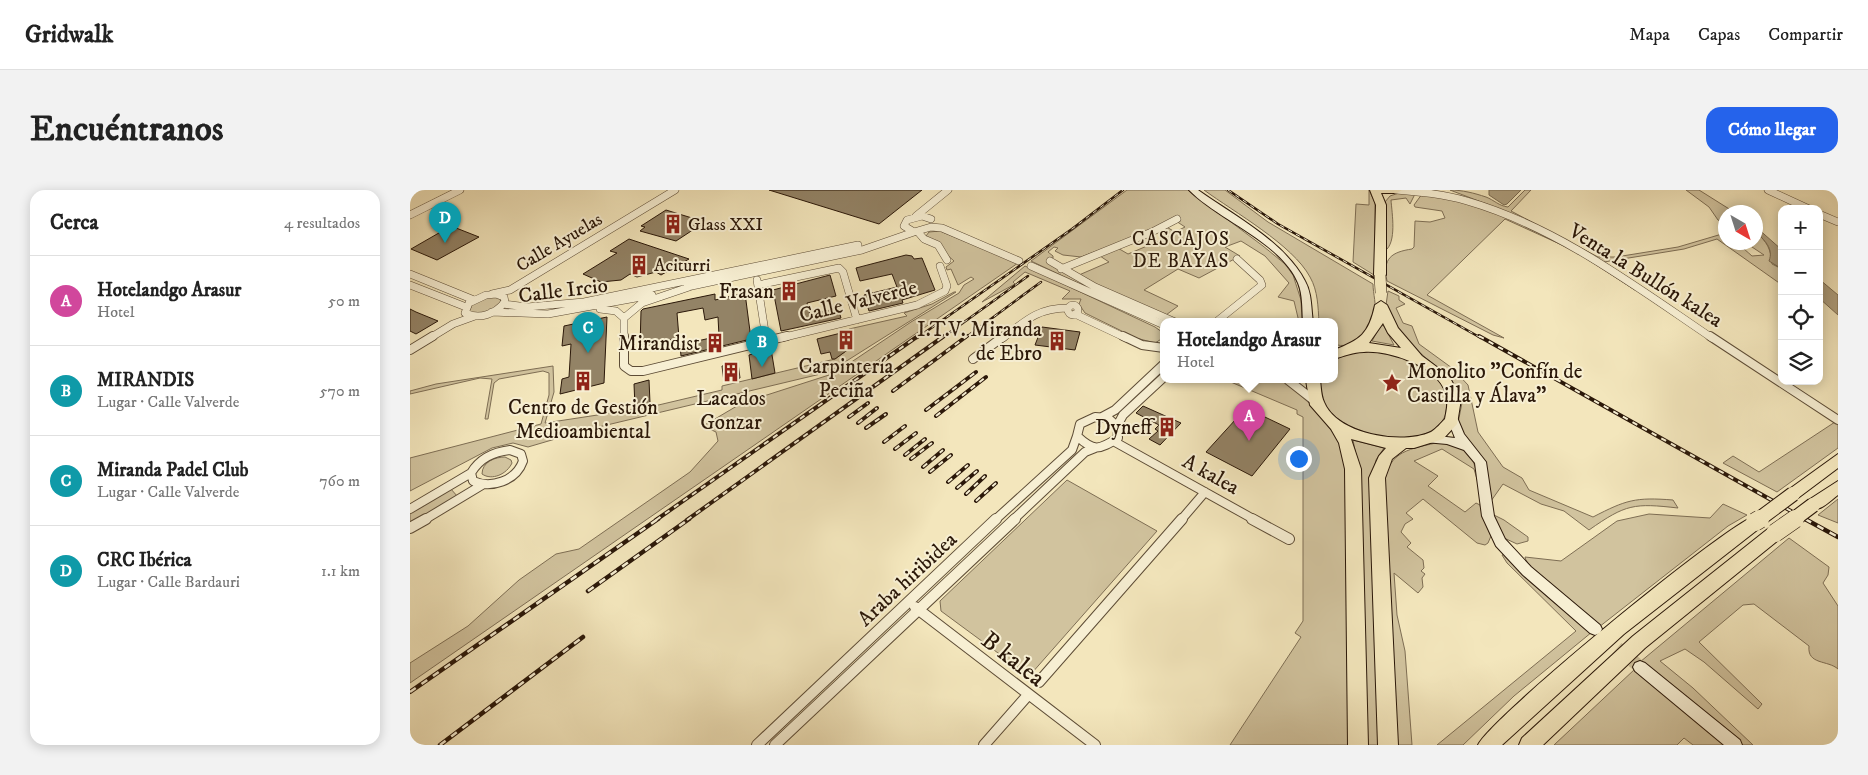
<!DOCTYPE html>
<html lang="es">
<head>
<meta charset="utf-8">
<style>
  :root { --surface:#fff; --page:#f2f2f2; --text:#222; --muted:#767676; --line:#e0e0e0; --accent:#2563eb }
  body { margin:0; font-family:"IM FELL DW Pica",serif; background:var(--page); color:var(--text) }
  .controls { position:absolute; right:15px; top:15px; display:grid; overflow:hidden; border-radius:10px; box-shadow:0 2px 12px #0003 }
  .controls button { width:45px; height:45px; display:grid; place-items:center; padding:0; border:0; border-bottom:1px solid var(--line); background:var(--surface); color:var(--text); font:25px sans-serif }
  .compass { position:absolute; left:1308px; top:15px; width:45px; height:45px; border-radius:50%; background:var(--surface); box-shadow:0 2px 12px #0003; rotate:141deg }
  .you { position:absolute; left:888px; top:268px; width:18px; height:18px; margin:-12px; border:4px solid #fff; border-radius:50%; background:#1a73e8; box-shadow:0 0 0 8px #1a73e833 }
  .badge { display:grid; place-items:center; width:32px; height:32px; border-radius:50%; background:var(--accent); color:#fff; font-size:16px; font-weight:700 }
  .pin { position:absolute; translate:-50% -41px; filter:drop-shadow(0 1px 2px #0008) }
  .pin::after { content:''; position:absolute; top:26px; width:18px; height:15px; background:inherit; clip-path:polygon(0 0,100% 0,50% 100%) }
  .popup { position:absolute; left:750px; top:128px; width:178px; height:65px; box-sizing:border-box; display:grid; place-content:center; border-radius:10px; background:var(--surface); filter:drop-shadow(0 1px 4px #0005); font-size:16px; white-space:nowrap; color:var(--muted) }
  .popup b { font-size:19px; color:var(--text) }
  .popup::after { content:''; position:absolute; left:50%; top:100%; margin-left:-10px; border:10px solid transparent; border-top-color:var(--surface) }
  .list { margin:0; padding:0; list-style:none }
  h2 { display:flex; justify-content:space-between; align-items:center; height:65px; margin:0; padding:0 20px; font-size:21px }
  h2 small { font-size:16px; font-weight:400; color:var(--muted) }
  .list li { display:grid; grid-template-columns:32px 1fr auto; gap:15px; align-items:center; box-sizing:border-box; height:90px; padding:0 20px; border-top:1px solid var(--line) }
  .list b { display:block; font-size:19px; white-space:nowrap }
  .list p { margin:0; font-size:16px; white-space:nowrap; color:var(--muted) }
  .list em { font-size:16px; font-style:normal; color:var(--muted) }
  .icon { flex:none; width:28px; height:28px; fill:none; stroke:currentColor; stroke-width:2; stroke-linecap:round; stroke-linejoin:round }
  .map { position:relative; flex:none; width:1428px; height:555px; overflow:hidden; border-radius:15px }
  header { display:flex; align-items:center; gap:30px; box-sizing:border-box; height:70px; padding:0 25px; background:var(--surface); border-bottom:1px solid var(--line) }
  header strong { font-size:24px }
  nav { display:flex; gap:28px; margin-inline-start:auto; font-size:18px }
  .intro { display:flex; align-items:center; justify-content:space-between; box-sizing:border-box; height:120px; padding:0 30px }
  h1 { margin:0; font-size:35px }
  .button { padding:12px 22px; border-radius:15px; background:var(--accent); color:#fff; font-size:18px; font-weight:700 }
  main { display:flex; gap:30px; padding:0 30px }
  aside { flex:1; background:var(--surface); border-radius:15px; box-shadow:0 2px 12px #0003 }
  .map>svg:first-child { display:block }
  .green { fill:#d1c39e; stroke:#7e6e54 }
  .water { fill:#afa07f; stroke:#7a6a50 }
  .building { fill:#938366; stroke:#2b1809 }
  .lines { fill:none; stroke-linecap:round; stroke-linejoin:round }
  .secondary-tunnel { stroke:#cbbd98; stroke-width:13; stroke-dasharray:13 7; stroke-linecap:butt }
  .street-far2-casing { stroke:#5d4c36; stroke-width:8 }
  .street-far1-casing { stroke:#5d4c36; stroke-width:10 }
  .street-casing { stroke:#5d4c36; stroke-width:12 }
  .secondary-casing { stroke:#2b1809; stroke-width:2 }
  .highway-casing { stroke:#2b1809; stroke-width:2 }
  .street-far2 { stroke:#f7efd3; stroke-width:7 }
  .street-far1 { stroke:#f7efd3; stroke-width:8 }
  .street { stroke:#f7efd3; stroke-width:10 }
  .secondary { fill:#f7efd3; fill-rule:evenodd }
  .highway { fill:#f3e6bc; fill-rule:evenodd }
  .rail-far2-casing { stroke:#2b1809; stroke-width:2.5 }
  .rail-far1-casing { stroke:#2b1809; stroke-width:4 }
  .rail-casing { stroke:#2b1809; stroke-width:4.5 }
  .rail-far2 { stroke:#f7efd3; stroke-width:1; stroke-dasharray:4.5; stroke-linecap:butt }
  .rail-far1 { stroke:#f7efd3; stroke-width:2; stroke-dasharray:5.5; stroke-linecap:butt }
  .rail { stroke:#f7efd3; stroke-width:2.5; stroke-dasharray:7; stroke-linecap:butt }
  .highway-bridge-far2-casing { stroke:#2b1809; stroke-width:12; stroke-linecap:butt }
  .highway-bridge-far1-casing { stroke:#2b1809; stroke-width:16; stroke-linecap:butt }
  .highway-bridge-casing { stroke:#2b1809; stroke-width:19; stroke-linecap:butt }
  .highway-bridge-far2 { stroke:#f3e6bc; stroke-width:11 }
  .highway-bridge-far1 { stroke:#f3e6bc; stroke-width:14 }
  .highway-bridge { stroke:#f3e6bc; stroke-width:18 }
  .labels { text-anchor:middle; stroke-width:4; stroke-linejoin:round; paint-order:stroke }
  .far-poi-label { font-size:18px; fill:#2b1809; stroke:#f7efd3; text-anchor:start }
  .far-street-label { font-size:18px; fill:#2b1809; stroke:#f7efd3 }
  .far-neighbourhood-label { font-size:19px; letter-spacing:1px; fill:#2b1809; stroke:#f7efd3 }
  .street-label { font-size:21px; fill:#2b1809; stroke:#f7efd3 }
  .poi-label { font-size:21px; fill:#2b1809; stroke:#f7efd3; text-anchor:end }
  .near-street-label { font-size:25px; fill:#2b1809; stroke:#f7efd3 }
</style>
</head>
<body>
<header>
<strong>Gridwalk</strong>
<nav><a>Mapa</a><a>Capas</a><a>Compartir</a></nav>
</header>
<div class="intro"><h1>Encuéntranos</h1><a class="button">Cómo llegar</a></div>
<main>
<aside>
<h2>Cerca<small>4 resultados</small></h2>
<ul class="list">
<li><span class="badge" style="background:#d1479c">A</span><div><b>Hotelandgo Arasur</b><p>Hotel</p></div><em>50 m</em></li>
<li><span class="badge" style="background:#0f9aa8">B</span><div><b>MIRANDIS</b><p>Lugar · Calle Valverde</p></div><em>570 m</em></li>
<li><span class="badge" style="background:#0f9aa8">C</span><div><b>Miranda Padel Club</b><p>Lugar · Calle Valverde</p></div><em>760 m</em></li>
<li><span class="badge" style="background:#0f9aa8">D</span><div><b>CRC Ibérica</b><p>Lugar · Calle Bardauri</p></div><em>1.1 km</em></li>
</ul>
</aside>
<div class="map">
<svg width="1428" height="555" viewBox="0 0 1428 555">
  <rect width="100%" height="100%" fill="#f3e6bc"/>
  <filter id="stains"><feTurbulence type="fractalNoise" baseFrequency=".004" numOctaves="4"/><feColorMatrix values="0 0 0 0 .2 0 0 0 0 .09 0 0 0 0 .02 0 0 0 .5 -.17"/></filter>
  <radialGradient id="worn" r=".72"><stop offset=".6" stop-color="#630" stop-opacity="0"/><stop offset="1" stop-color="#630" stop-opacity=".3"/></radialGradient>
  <path class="green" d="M717,0H778L853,56L875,74L883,85L891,110L892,132H889L884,111L868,107L879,93L855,66L831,51L815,57L830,66L789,88L768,79L734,100L768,116L756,125L707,105L669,85L699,72L687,64L706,57L718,64L756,48L748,41L755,36L765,42L775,37L766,31L671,67L653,65L645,61L648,58L644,57L638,62L643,66V68L636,72L667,90L757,132L729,122L621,71Z
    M794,0H815L858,32L963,94C963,104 967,115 964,125C960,142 942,161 924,154V132H909C908,117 908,101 900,87C883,55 824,22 794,0Z
    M959,0L965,13V81L964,85L943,72L946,14L959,15Z
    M1040,0C1052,0 1064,3 1076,7C1084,10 1089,16 1098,17L1115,0H1121L1101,21L1188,67H1206L1268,57L1312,44L1315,47L1316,52C1328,53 1333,58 1342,66L1354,65L1336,53L1346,52V42C1357,52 1361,59 1362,74L1372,79V95L1307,49L1274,59L1194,72L1248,108L1198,77L1092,20Z
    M1276,0H1289L1324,22H1316L1315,33L1308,30L1299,17Z
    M989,3L1005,4L1000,14L996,8L981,10C982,24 987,52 975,61V12L980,6Z
    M1012,4L1077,17L1174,66L1225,100L1163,60L1095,29L1017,105L1094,148L1083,145L977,91C972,68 982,62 1002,59L1004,57L1005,31L1020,32L1035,28L1032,21L1005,17L1004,15Z
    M530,41L608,73L0,493V473L58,436L109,390L146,364L169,359L280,282L308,251L306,242L293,236L332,213L419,185L434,177L501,132L549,103L554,95L564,89L561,87L548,95L541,79L537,80L536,77L544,71L516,46L519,42Z
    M615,76L745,137L752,142L753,148L745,153L726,148L675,123L669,114L671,109H652L660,101L615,82L603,92L605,94L572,112Z
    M978,101L989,106V110L995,114L986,118L993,133L1002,136L1009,154L1042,178L1058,195L1068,242L1093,277L1112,288L1119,300L1183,327C1216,310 1225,307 1263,310L1268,318C1224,313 1216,314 1179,340L1154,321L1131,314L1093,294L1081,311C1076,270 1073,268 1047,238L1052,213L1046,197L1037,185L994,150L976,115Z
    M544,102H546L419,182L176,240L118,257L103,253L82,258L0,301V268L131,234L139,205V183L133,181L89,189L84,193L78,229H75L82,189L70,188L0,204V201L26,194L143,176L144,202L135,233L240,217L312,200V196L425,169L443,156L439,139L497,126L494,123L522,114Z
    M82,106L90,108L91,113C81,120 71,127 59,121L63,113Z
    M971,135L974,136L984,155L962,151Z
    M961,161C987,164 1032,175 1036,208C1037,215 1037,223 1033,230C1013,259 959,248 934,233C918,223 908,209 909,190H924V170L943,162Z
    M816,190H875L901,215L929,250L936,280L940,555H820L891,447L885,443L893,431V227L887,224V220Z
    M1425,232L1428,234V258L1367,302L1313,273L1323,266L1349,282Z
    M943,250L974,258L966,270L961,292L971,555H955L948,275Z
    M1026,253C1060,252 1064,266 1069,296L1064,279L1032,259L1004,271L1028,286L1018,296L1055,322L1066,313L1070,315L1073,328L1081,346L1078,353L1075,355L1067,353L1013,309L996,323L1003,329L995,334L991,342L1001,353L997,357L1013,370L1014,378L1011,381L1015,384L1012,388L1013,397L1008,403L984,383L987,425L995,461L1002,555H987L974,298C977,263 994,260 1026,253Z
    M95,267L101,270L102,273C97,284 82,291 72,284C72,272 85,267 95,267Z
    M657,290L747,341L621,484L607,477L531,421L530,411Z
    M40,298L48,307L0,335V321Z
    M1428,309V333L1408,325Z
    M1313,314L1337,325L1318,336L1189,437C1176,426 1116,380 1115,367L1151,371L1207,331L1239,324L1300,328Z
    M1082,324L1094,330L1118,347V351L1107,354L1092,347Z
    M1379,348L1419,377L1418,385L1413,393L1428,416V479C1418,470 1397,475 1399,456L1344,414L1333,415L1289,452L1352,514L1348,519L1294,472L1275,459L1250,471L1283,498L1343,555H1332L1230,472Z
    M1095,364L1182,442L1104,506L1053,555H1027L1166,441L1097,373L1092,365Z
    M1225,479L1316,555H1283L1274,548L1267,555H1144Z"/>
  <path class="water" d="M1079,0H1111L1097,14L1094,15L1079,5Z
    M1346,37L1372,60V79L1359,71C1364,58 1354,50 1346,42Z
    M1409,89L1428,105V125L1409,108Z"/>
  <path class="building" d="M359,0H512L469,34Z
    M256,20L295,32L266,51L230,41L235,37L231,36Z
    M41,36L69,47L27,70L1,59Z
    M219,49L279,69L251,85L246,82L227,87L220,84L211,90L191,92L173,84L207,63L200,61Z
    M496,65L502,66L504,69L512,68L525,100L492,110L493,113L459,121L454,105L487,97L482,84L450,91L446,78Z
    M420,85L426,106L397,113L400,125L428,118L431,128L371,141L363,100Z
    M335,103L341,149L271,166L270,155L309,146L308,127L295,130L293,118L267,123L269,148L230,157L231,121L233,119L305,104V110Z
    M0,119L6,122L28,131L6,144L0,141Z
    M197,127L194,193L150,204L152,189L159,187L161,154L152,156L154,136Z
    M632,137L670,142L665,160L625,155Z
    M439,141L443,156L425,169H422L420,162L411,164L407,149Z
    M361,159L365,183L342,189L339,165Z
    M328,173L330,188L314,192L312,176Z
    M239,190L240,213L225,217L224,194Z
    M733,216L771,233L750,255L739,249L748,241L745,239L749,235L726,223Z
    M836,218L880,239L842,286L796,262Z"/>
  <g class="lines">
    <path class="secondary-tunnel" d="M1192,445L1230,477"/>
    <defs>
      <path id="street-far2" d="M986,0C1010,2 1034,4 1057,11C1147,37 1225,96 1302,148
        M1358,0L1399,19
        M1409,24L1428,32
        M0,25L50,0
        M506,26L538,0
        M521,29L512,26L497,30L494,36L504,42L521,37L532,38L609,71
        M508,42L514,49L528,55L537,70
        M640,71L685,97L765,132
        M621,76L754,135
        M651,79L742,42L767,29
        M0,84L64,110
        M347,90L356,148
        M0,95L56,117
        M348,95L429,78L433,82L447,130
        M277,97L452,60L504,42
        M82,104L100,100L265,0
        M86,104L94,107L95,112C85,124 70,130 55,123L59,113L76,105Z
        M93,114L117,117L174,112L448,55
        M658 120a5 5 0 1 1 10 0a5 5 0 1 1-10 0Z
        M190,119L206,121L214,128
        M82,122L138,124L242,105
        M665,124L716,148
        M806,132L852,95L850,90L827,69
        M20,148L43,134L65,126
        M214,148V128L232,113L282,96
        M371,148L507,115L535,101L537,96L530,76
        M593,148C615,131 628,118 657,118"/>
      <path id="street-far1" d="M214,146V176L221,181H233L377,146
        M356,146L357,151
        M713,146L732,155L754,158
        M1300,146L1428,230
        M0,160L23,146
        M563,169L594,146
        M878,190L906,212
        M685,227L698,228L707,236L708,248C689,260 684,262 667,246L670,234Z
        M692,227L705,220L754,174
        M707,236L713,225L754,187
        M705,252L845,330
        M100,260L111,264L113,271C106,291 81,299 63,291L61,283C70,268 83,262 100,260Z
        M0,319L61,283
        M14,330L72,295
        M585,330L662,260L667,246
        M603,330L675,262L685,258
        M771,330L795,302"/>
      <path id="street" d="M842,329L879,349
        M0,338L16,329
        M505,417L685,555
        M629,492L772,329
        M347,555L586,329
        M365,555L605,329
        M574,555L618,505"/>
      <path id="secondary" d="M779,0H788C823,25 875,52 895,91C902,103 901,119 903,132H893C892,119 893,105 888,93C871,52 808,30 779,0Z
        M1042,224L1046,225L1054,244L1076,272L1084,326L1095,349L1121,377L1190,435L1192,439L1190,443L1185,445L1180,443L1113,385L1086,356L1072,326L1065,273L1054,260L1037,254L1015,252L1014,249L1015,246L1019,245L1045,248L1037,228Z
        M1230,471L1235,473L1330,550L1332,555H1314L1225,481L1223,477L1225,473Z"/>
      <path id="highway" d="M960,0H992L987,3H971L976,15V85L970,89L964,85L966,15Z
        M971,111L977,115L988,138L1012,166L1039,186L1051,209L1047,234L1033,249L1004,258H996L982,269L975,288L988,555H968L959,288L969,266L976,258L941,249L951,279L958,555H938L935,279L929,253L921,239L900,215L896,190H910C911,197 911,206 914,212C927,245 993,255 1021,242C1026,239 1031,233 1035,229C1036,223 1038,216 1037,209C1034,178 980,160 954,162C943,162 934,166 924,169V160C950,150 959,144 965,115ZM973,133L978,143L991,158L959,153Z
        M1428,264V278L1388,308L1383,310L1378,308L1375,304L1378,300Z
        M1428,291V305C1419,312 1409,323 1397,319L1395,315L1397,311Z
        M1345,326L1351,327L1353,332L1351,337L1214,444L1092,555H1068C1079,529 1314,336 1345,326Z
        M1365,336L1371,338L1373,343L1371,348L1235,458L1133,555H1109L1112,548L1223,446L1359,338Z"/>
    </defs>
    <use href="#street-far2" class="street-far2-casing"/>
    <use href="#street-far1" class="street-far1-casing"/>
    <use href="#street" class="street-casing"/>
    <use href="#secondary" class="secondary-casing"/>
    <use href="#highway" class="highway-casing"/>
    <use href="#street-far2" class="street-far2"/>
    <use href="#street-far1" class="street-far1"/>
    <use href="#street" class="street"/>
    <use href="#secondary" class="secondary"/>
    <use href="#highway" class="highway"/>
    <defs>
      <path id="rail-far2" d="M818,0L868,34L1071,148
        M507,148L662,39L713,0
        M532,148L618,86
        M555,148L631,92"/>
      <path id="rail-far1" d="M1069,146L1397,330
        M483,201L557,146
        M516,220L566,182
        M526,226L576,187
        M439,227L458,213
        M448,233L467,218
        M456,238L476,224
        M474,252L495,236
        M485,259L506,243
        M495,265L515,249
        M501,269L522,253
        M513,277L533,260
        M520,282L541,265
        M538,292L558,275
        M547,298L567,281
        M556,304L575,286
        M566,311L586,293
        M246,330L508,146
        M277,330L534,146"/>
      <path id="rail" d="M1395,329L1428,347
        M178,401L279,329
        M0,502L248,329
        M30,555L173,447"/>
    </defs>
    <use href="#rail-far2" class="rail-far2-casing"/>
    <use href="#rail-far1" class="rail-far1-casing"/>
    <use href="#rail" class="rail-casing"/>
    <use href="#rail-far2" class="rail-far2"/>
    <use href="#rail-far1" class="rail-far1"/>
    <use href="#rail" class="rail"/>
    <defs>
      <path id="highway-bridge-far2" d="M970,85L971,103"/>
      <path id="highway-bridge-far1" d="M1348,330L1383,304
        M1383,330L1403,315"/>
      <path id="highway-bridge" d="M1345,332L1350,329
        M1365,343L1385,329"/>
    </defs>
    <use href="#highway-bridge-far2" class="highway-bridge-far2-casing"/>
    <use href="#highway-bridge-far1" class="highway-bridge-far1-casing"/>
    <use href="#highway-bridge" class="highway-bridge-casing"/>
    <use href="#highway-bridge-far2" class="highway-bridge-far2"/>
    <use href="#highway-bridge-far1" class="highway-bridge-far1"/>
    <use href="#highway-bridge" class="highway-bridge"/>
  </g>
  <defs>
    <symbol id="building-bare" viewBox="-9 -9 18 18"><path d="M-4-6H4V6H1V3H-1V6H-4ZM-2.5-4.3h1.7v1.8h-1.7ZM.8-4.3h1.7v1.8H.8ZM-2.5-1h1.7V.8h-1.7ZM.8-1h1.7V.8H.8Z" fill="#8f2418" stroke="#f7efd3" stroke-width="2.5" paint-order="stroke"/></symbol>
    <symbol id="sight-bare" viewBox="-9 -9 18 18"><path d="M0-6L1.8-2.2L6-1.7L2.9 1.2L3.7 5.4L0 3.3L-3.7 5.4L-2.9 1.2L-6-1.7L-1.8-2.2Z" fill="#8f2418" stroke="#f7efd3" stroke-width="2.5" paint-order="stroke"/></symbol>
  </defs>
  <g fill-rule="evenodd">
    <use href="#building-bare" x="249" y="20" width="28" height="28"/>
    <use href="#building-bare" x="215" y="61" width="28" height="28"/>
    <use href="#building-bare" x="365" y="87" width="28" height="28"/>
    <use href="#building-bare" x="422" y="136" width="28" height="28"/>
    <use href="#building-bare" x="633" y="137" width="28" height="28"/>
    <use href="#building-bare" x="291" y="139" width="28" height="28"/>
    <use href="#building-bare" x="307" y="168" width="28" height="28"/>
    <use href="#building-bare" x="159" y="177" width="28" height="28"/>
    <use href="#sight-bare" x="968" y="179" width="28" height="28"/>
    <use href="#building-bare" x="743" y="223" width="28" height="28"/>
  </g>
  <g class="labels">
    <g class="far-poi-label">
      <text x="278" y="40">Glass XXI</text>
      <text x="244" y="81">Aciturri</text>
    </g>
    <g class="far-street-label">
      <text transform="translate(149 52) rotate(-31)" y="6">Calle Ayuelas</text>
    </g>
    <g class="far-neighbourhood-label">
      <text x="771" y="55">CASCAJOS<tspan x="771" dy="22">DE BAYAS</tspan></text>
    </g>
    <g class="street-label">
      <text transform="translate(1236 85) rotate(32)" y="7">Venta la Bullón kalea</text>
      <text transform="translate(153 100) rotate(-7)" y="7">Calle Ircio</text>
      <text transform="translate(448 111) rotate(-14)" y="7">Calle Valverde</text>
      <text transform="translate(801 284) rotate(29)" y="7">A kalea</text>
      <text transform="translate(497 389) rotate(-43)" y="7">Araba hiribidea</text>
    </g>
    <g class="poi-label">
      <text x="364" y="108">Frasan</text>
      <text x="632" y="146">I.T.V. Miranda<tspan x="632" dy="24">de Ebro</tspan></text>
      <text x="290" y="160">Mirandist</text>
      <text x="436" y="183" text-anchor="middle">Carpintería<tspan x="436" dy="24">Peciña</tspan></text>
      <text x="997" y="188" text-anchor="start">Monolito "Confín de<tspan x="997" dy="24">Castilla y Álava"</tspan></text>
      <text x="321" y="215" text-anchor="middle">Lacados<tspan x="321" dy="24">Gonzar</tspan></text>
      <text x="173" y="224" text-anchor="middle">Centro de Gestión<tspan x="173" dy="24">Medioambiental</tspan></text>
      <text x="742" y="244">Dyneff</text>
    </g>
    <g class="near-street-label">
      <text transform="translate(604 468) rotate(38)" y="9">B kalea</text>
    </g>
  </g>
  <rect width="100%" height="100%" filter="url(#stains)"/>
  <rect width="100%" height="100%" fill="url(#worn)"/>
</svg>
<div class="controls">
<button>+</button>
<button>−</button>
<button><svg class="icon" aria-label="locate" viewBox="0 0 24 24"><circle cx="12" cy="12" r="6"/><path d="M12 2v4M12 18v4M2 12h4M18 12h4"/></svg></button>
<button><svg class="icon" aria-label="layers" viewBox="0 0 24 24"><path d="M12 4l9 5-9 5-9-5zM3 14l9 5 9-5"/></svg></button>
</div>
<svg class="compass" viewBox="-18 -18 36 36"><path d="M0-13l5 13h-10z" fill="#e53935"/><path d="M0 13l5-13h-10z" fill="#767676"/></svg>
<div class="you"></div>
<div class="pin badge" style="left:839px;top:251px;background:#d1479c">A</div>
<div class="popup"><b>Hotelandgo Arasur</b>Hotel</div>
<div class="pin badge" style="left:352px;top:177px;background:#0f9aa8">B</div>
<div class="pin badge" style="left:178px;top:163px;background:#0f9aa8">C</div>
<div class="pin badge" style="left:35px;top:53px;background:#0f9aa8">D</div>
</div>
</main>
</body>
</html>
